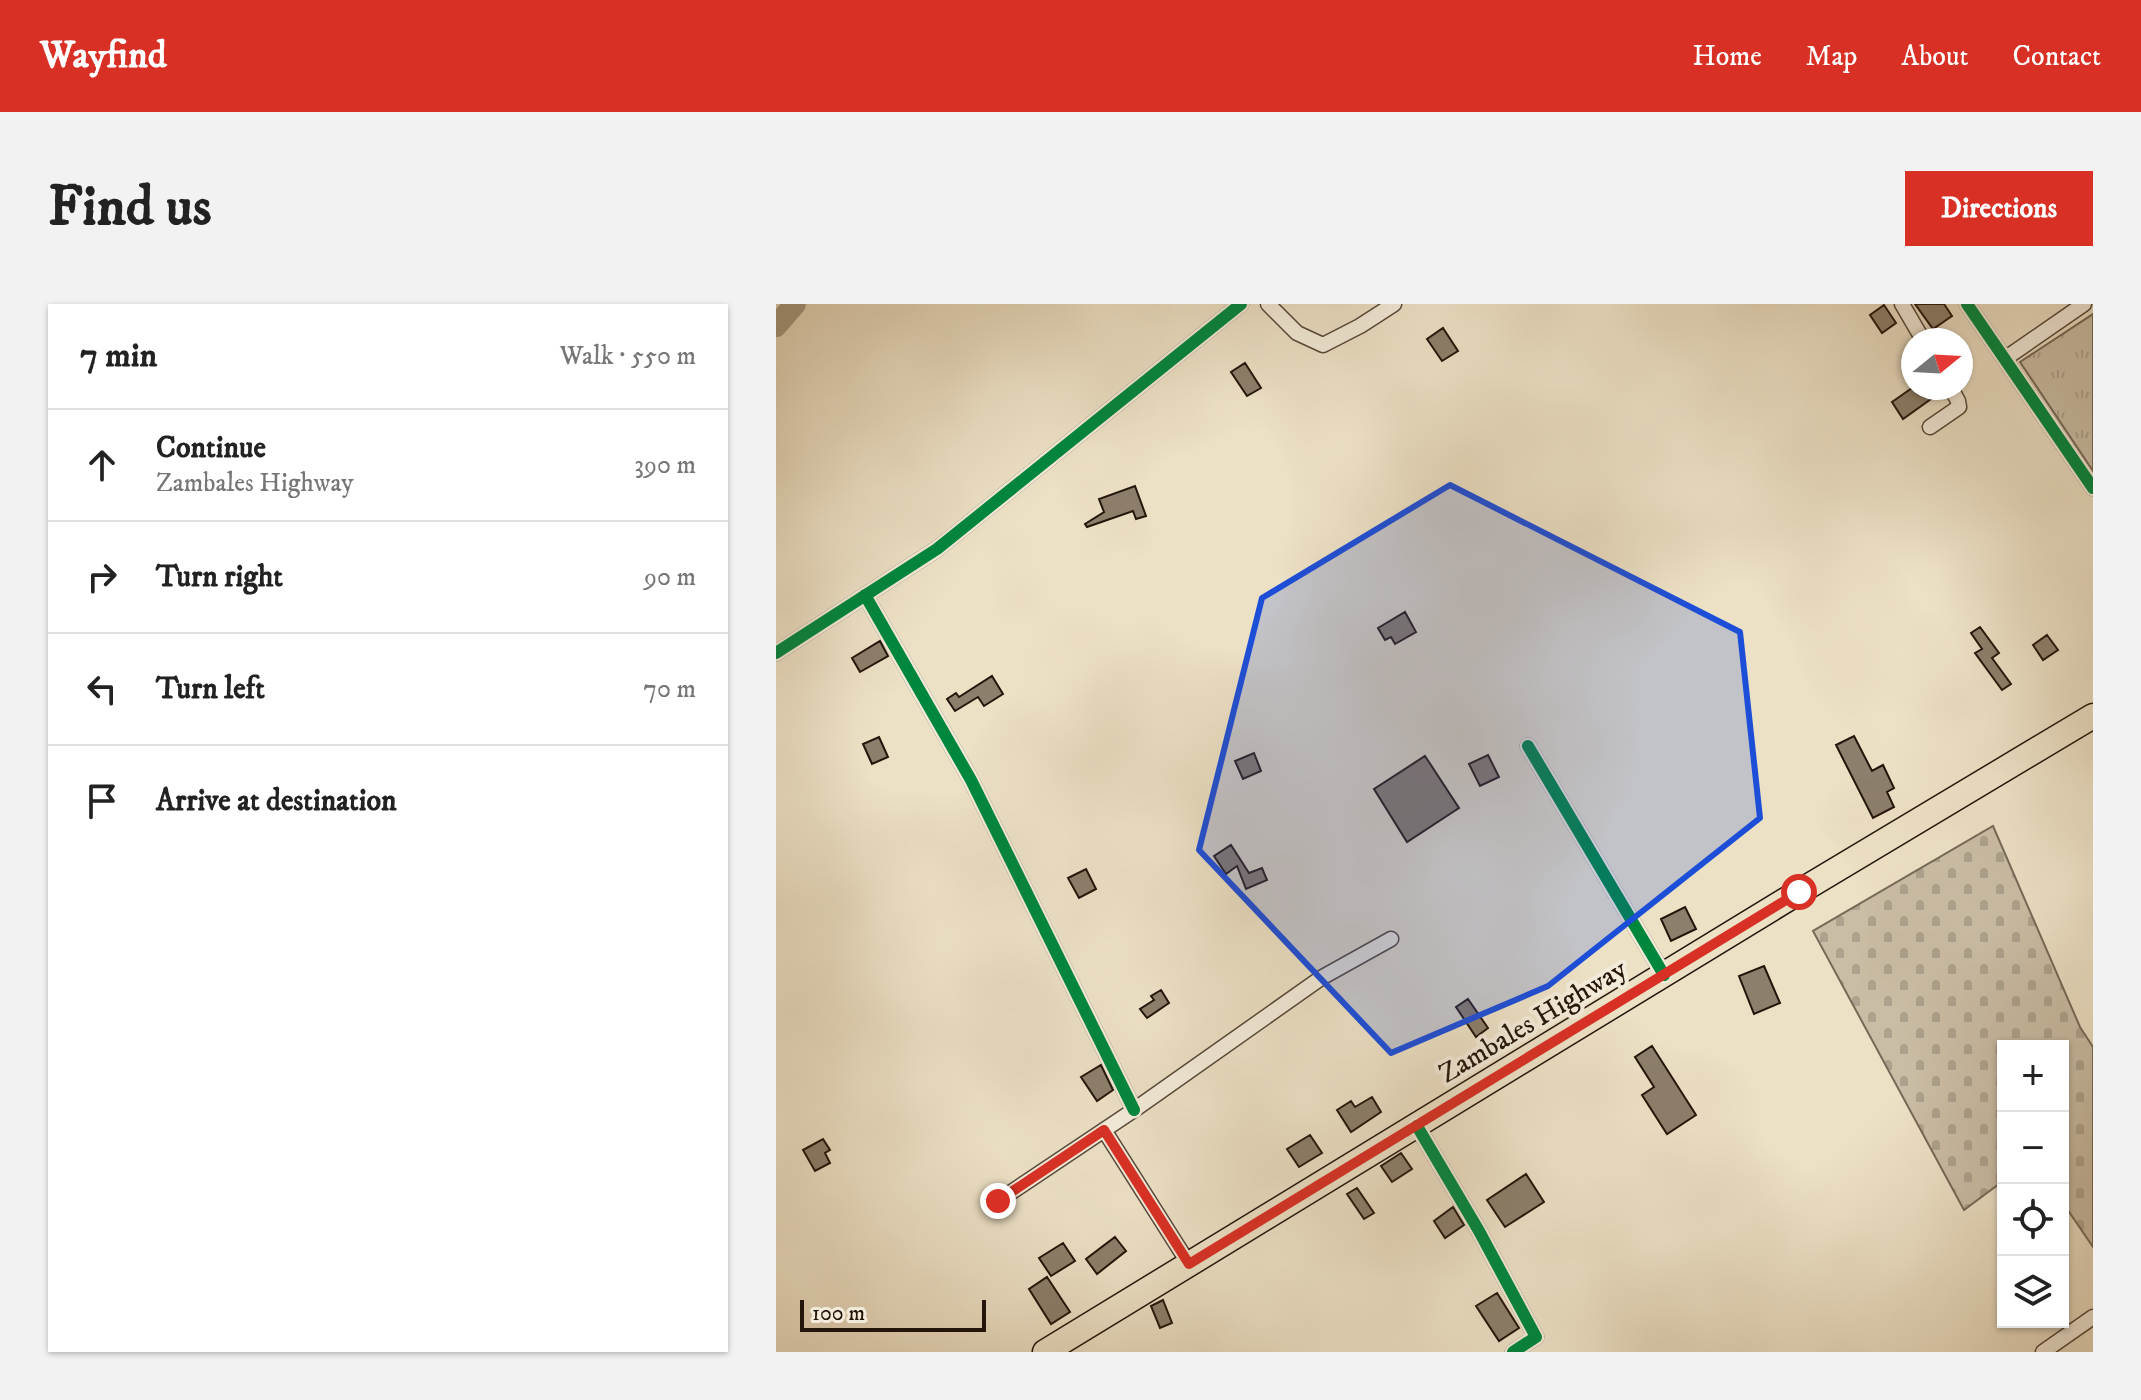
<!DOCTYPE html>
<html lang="en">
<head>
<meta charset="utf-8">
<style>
  :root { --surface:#fff; --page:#f2f2f2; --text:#222; --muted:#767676; --line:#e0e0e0; --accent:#d93025 }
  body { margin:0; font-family:"IM FELL DW Pica",serif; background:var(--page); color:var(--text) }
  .controls { position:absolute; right:24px; bottom:24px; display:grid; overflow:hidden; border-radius:0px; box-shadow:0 2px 6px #0004 }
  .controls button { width:72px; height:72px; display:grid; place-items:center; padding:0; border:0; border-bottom:2px solid var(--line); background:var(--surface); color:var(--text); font:40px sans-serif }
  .compass { position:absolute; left:1125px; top:24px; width:72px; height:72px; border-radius:50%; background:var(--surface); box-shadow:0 2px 6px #0004; rotate:72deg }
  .scale { position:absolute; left:24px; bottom:20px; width:186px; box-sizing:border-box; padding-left:8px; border:4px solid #24150a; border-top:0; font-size:22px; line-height:28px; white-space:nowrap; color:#24150a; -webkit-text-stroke:6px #f3ebd9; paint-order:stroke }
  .stop { position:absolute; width:24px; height:24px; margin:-18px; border:6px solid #d93025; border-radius:50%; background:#fff }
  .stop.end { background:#d93025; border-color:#fff; box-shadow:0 2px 8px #0008 }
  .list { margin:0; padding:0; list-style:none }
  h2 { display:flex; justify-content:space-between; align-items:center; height:104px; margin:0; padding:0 32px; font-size:34px }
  h2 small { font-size:26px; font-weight:400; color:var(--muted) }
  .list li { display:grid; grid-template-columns:52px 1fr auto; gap:24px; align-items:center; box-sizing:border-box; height:112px; padding:0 32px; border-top:2px solid var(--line) }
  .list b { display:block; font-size:30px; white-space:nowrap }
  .list p { margin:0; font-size:26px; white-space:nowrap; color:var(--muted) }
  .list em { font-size:26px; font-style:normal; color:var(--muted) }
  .icon { flex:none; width:44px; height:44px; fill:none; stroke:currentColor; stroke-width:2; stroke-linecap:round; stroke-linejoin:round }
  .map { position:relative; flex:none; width:1317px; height:1048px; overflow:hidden; border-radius:0px }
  header { display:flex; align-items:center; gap:48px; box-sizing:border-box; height:112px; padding:0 40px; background:var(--accent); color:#fff }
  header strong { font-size:38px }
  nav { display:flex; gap:44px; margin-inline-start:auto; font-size:28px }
  .intro { display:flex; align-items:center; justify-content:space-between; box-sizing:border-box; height:192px; padding:0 48px }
  h1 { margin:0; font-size:56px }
  .button { padding:20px 36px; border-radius:0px; background:var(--accent); color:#fff; font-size:28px; font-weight:700 }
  main { display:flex; gap:48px; padding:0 48px }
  aside { flex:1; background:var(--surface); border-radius:0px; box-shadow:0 2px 6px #0004 }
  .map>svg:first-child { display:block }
  .grass { fill:url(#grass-tufts); stroke:#776958; stroke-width:2 }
  .cemetery { fill:url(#cemetery-stones); stroke:#776958; stroke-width:2 }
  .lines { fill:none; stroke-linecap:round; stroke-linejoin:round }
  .river { stroke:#a89b85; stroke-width:22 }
  .building { fill:#8c7f6b; stroke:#24150a; stroke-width:2 }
  .minor-casing { stroke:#564839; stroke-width:17 }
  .primary-casing { stroke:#24150a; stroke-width:27 }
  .minor { stroke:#f3ebd9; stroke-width:14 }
  .primary { stroke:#ece0c5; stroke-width:24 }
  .cycleway-casing { stroke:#f3ebd9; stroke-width:17 }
  .cycleway { stroke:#00873e; stroke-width:12 }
  .route { stroke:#d93025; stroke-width:10 }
  .marked { fill:#1d4ed8; fill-opacity:0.2; stroke:#1d4ed8; stroke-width:6; stroke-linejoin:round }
  .labels { text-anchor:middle; stroke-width:8; stroke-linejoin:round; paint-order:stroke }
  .street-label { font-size:28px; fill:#24150a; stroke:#f3ebd9 }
</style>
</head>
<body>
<header>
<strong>Wayfind</strong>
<nav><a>Home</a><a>Map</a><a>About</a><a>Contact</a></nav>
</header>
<div class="intro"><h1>Find us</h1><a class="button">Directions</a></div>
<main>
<aside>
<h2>7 min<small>Walk · 550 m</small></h2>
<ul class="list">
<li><svg class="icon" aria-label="ahead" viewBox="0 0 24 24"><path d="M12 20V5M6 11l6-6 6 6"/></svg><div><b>Continue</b><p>Zambales Highway</p></div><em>390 m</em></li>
<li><svg class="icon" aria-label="right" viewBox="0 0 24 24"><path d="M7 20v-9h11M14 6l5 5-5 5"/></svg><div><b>Turn right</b></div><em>90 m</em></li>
<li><svg class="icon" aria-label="left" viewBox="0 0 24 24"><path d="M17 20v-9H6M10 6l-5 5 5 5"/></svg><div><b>Turn left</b></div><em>70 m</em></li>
<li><svg class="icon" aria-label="arrive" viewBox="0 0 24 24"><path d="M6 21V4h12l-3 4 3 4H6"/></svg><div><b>Arrive at destination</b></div></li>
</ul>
</aside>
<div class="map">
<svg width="1317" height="1048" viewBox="0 0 1317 1048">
  <defs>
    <pattern id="grass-tufts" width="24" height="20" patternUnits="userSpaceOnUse" patternTransform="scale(2)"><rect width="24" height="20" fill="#cabda5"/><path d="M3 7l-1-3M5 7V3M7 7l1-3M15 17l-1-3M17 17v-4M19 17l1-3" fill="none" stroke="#ada28d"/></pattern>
    <pattern id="cemetery-stones" width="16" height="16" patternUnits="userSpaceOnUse" patternTransform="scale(2)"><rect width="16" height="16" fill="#cabda5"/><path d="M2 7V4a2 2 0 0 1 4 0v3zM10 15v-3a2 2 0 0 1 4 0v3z" fill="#ada28d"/></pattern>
  </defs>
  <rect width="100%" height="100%" fill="#ece0c5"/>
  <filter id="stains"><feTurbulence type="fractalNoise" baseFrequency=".0025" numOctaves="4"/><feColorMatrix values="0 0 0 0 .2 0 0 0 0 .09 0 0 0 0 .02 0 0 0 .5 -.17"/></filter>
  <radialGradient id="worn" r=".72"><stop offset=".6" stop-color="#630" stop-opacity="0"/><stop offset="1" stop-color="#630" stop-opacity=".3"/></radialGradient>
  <path class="grass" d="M1317,10V167L1244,58Z"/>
  <path class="cemetery" d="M1217,522L1304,723L1317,743V943L1287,899V742H1227V877L1188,906L1037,627Z"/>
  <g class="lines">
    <path class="river" d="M0,22L19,0"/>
  </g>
  <path class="building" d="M1139,0H1168L1176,12L1157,25Z
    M1108,1L1120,19L1106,29L1094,11Z
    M667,24L682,47L666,57L651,35Z
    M469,59L485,84L471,92L455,68Z
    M1136,84H1147L1155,95L1127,115L1116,98Z
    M359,182L370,212L360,215L357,207L311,223L309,220L328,208L323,195Z
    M629,308L640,328L619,340L615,333L609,336L602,324Z
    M1204,323L1223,349L1216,354L1235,380L1226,386L1199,349L1206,345L1195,329Z
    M1271,331L1282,346L1267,356L1257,341Z
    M104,337L112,352L84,368L76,354Z
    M216,372L227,390L208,402L202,393L179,407L171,395L180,389L183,393Z
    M1078,432L1096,467L1107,461L1118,484L1111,488L1118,503L1097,514L1060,441Z
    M103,433L112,453L96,460L87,440Z
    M478,449L485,467L467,475L459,457Z
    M712,451L723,473L704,482L693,460Z
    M649,452L683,504L631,538L598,485Z
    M455,541L473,569L486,564L491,576L470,585L461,562L450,570L438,552Z
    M310,565L320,585L303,594L292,574Z
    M909,603L920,625L895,637L885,615Z
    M988,662L1004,699L978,710L963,672Z
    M385,686L393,699L371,714L364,705L378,696L375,692Z
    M692,695L712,724L700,733L680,703Z
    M876,742L920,811L891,830L866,791L878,783L859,753Z
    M325,761L337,786L321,797L305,773Z
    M596,793L605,808L575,828L561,806L575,797L579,803Z
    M534,831L546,849L523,863L511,845Z
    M47,835L54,846L49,849L54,859L39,867L27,846Z
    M625,849L636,865L616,878L605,862Z
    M750,870L768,898L729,923L711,896Z
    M581,884L598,909L588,915L571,890Z
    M677,903L688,921L669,934L658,917Z
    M339,933L350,947L321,970L310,955Z
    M287,939L299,957L275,972L263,954Z
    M271,973L294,1008L275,1020L253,985Z
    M721,989L743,1024L723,1037L700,1002Z
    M387,996L396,1019L384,1024L375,1002Z"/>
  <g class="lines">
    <defs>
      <path id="minor" d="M492,0L521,29L547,41L584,22L618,0
        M1126,0L1147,36
        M1191,0L1317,184
        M1230,54L1308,0
        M1154,123L1183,103L1182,97L1175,84
        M89,291L195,476L358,806
        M0,349L161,245L465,0
        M752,442L888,671
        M641,822L703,927L760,1033L737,1048
        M328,826L413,960
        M222,897L358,806L545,674L615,635
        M1267,1048L1317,1013"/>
      <path id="primary" d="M269,1048L1023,588L1317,412"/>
    </defs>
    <use href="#minor" class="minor-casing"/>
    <use href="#primary" class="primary-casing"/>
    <use href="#minor" class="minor"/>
    <use href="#primary" class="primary"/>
    <defs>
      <path id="cycleway" d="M1191,0L1317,184
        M89,291L195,476L358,806
        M0,349L161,245L465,0
        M752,442L888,671
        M641,822L703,927L760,1033L737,1048"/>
    </defs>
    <use href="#cycleway" class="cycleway-casing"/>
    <use href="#cycleway" class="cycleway"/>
  </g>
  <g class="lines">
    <path class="route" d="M222,897L328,826L413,960L1023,588"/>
  </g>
  <path class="marked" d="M674,181L964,328L984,514L772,682L615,749L423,546L486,294Z"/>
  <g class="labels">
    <g class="street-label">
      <text transform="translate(756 716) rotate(-31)" y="10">Zambales Highway</text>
    </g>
  </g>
  <rect width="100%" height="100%" filter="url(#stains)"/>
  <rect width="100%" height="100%" fill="url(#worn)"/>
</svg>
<div class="controls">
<button>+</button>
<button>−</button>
<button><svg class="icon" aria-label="locate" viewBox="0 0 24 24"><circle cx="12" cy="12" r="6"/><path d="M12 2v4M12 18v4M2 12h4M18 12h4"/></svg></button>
<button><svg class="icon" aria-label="layers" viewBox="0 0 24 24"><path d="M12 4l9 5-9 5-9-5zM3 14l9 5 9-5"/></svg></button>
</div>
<svg class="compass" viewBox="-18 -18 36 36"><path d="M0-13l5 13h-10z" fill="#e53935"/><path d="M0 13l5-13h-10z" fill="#767676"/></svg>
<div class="scale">100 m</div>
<div class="stop" style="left:1023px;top:588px"></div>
<div class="stop end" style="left:222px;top:897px"></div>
</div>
</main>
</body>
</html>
